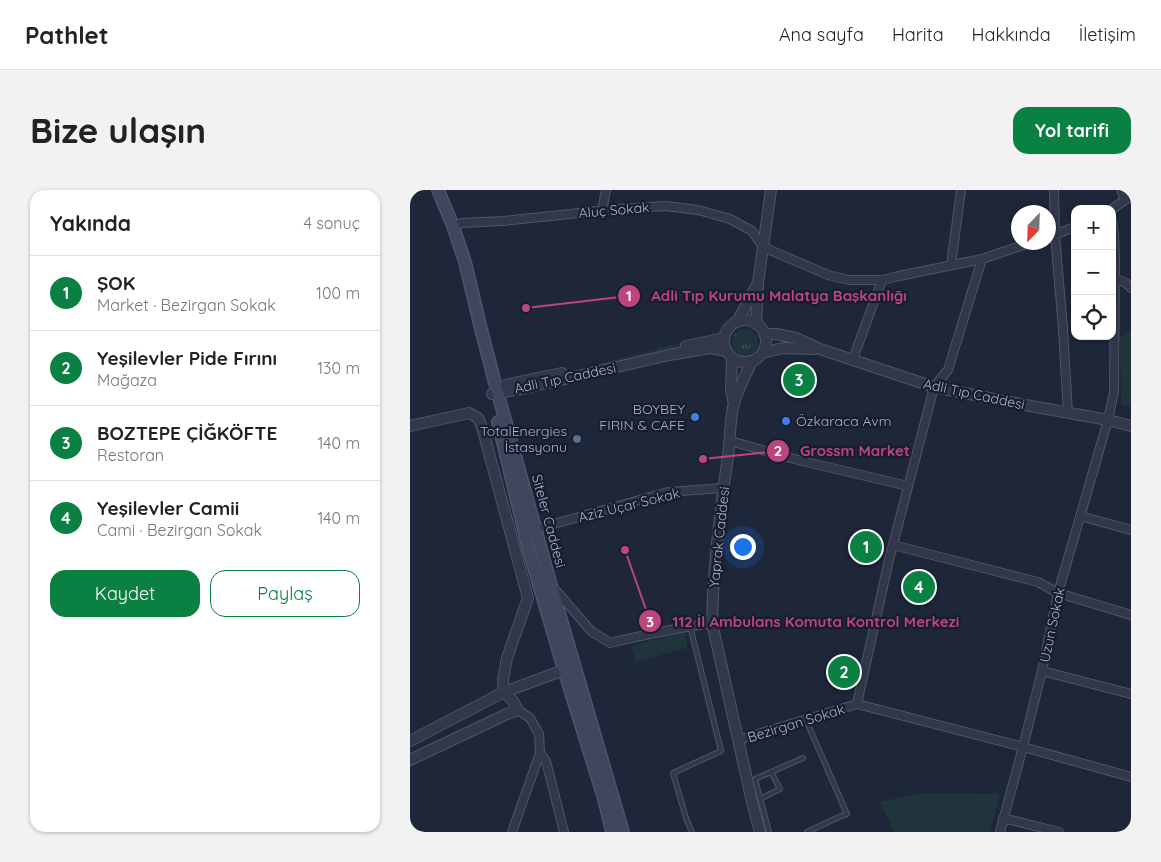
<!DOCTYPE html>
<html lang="tr">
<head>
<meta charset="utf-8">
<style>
  :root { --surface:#fff; --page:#f2f2f2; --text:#222; --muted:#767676; --line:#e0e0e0; --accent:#0b8043 }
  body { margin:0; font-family:Quicksand,sans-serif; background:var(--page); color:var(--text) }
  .controls { position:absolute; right:15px; top:15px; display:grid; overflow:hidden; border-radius:10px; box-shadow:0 1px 4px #0004 }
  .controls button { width:45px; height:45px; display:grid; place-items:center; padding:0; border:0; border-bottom:1px solid var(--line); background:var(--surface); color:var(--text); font:25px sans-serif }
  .compass { position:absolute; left:601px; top:15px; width:45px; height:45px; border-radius:50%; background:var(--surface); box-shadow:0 1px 4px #0004; rotate:203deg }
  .you { position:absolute; left:332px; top:356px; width:18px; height:18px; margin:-12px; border:4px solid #fff; border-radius:50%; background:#1a73e8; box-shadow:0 0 0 8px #1a73e833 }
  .badge { display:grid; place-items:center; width:32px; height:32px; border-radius:50%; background:var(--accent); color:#fff; font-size:16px; font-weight:700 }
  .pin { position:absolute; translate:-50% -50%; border:2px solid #fff; box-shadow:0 1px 5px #0006 }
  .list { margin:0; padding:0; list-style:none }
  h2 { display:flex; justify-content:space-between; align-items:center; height:65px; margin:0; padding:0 20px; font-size:21px }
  h2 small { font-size:16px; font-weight:400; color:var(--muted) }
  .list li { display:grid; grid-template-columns:32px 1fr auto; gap:15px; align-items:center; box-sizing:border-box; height:75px; padding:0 20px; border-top:1px solid var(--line) }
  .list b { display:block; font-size:19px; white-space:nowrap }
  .list p { margin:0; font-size:16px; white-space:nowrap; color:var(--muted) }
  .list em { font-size:16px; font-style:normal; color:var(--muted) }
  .actions { display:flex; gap:10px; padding:15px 20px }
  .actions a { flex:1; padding:11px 0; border:1px solid var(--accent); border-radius:15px; text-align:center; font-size:18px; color:var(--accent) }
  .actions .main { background:var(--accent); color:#fff }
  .icon { flex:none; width:28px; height:28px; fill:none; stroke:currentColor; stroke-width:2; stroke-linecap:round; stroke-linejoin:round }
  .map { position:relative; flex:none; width:721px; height:642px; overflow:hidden; border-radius:15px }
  header { display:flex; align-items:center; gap:30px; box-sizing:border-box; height:70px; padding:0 25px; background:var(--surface); border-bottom:1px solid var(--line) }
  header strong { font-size:24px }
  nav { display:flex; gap:28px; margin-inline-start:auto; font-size:18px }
  .intro { display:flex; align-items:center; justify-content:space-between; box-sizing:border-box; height:120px; padding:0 30px }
  h1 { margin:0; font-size:35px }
  .button { padding:12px 22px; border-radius:15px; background:var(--accent); color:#fff; font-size:18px; font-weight:700 }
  main { display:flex; gap:30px; padding:0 30px }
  aside { flex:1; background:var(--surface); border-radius:15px; box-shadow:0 1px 4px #0004 }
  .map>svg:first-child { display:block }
  .grass { fill:url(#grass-tufts) }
  .park { fill:#20343b }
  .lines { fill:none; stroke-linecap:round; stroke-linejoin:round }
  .service-casing { stroke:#4f5568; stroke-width:6 }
  .minor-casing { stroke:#4f5568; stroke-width:10 }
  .tertiary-casing { stroke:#4f5568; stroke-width:12 }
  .secondary-casing { stroke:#4f5568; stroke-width:14 }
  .service { stroke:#32384a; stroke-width:4 }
  .minor { stroke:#32384a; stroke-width:8 }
  .tertiary { stroke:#32384a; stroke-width:10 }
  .secondary { stroke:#3f465d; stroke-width:11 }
  .shop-dot { fill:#3f7fe0; stroke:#171d2e; stroke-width:2 }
  .service-dot { fill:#5c6f8a; stroke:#171d2e; stroke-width:2 }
  .labels { text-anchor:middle; stroke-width:4.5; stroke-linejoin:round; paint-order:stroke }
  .street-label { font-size:14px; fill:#acb2c7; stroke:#171d2e }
  .poi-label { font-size:14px; fill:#acb2c7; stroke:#171d2e; text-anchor:end }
  .leader { fill:none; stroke:#bb467b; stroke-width:2 }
  .callout-dot { fill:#bb467b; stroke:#171d2e; stroke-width:2 }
  .mark-label { font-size:15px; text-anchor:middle; font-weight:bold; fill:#fff }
  .callout-label { font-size:15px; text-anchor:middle; font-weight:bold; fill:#bb467b; stroke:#171d2e; stroke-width:4.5; stroke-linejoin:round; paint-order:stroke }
</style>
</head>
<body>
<header>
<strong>Pathlet</strong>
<nav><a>Ana sayfa</a><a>Harita</a><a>Hakkında</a><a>İletişim</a></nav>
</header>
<div class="intro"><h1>Bize ulaşın</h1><a class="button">Yol tarifi</a></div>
<main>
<aside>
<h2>Yakında<small>4 sonuç</small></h2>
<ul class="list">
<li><span class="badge">1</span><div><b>ŞOK</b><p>Market · Bezirgan Sokak</p></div><em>100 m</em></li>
<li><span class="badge">2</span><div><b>Yeşilevler Pide Fırını</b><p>Mağaza</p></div><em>130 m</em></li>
<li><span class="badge">3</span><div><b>BOZTEPE ÇİĞKÖFTE</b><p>Restoran</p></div><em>140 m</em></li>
<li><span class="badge">4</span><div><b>Yeşilevler Camii</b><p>Cami · Bezirgan Sokak</p></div><em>140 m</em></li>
</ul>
<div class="actions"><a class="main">Kaydet</a><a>Paylaş</a></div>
</aside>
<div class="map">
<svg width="721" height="642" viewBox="0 0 721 642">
  <defs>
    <pattern id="grass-tufts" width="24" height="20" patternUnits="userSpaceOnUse" patternTransform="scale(1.25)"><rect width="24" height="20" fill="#20343b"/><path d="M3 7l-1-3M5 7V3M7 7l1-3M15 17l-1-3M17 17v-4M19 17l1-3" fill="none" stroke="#3e4f56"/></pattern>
  </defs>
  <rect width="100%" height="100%" fill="#1e263a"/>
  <path class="grass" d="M322 152a13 13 0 1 1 26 0a13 13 0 1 1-26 0Z
    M297,146L298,154L131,189Z"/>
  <path class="park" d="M721,139V217L711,214L710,147Z
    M276,441L277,458L226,472L221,456Z
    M510,603L590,604L580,642H484L470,612Z"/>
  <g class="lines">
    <defs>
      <path id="service" d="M280,436L311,561L263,583L276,628L282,642
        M396,530L437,624L429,627L397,642
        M350,609L370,599L361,582
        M359,642L345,589L393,568"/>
      <path id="minor" d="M644,0L645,45L653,139L658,223
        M711,0L715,10
        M702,19L721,6
        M192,21L196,0
        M43,36L52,33L93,31L207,19L256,16L288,20L320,29L342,41L353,57L418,85L439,90H472L489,86L572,69L622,52
        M638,47L665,37
        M541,75L551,0
        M704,88L716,93L721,98
        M443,169L472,90
        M320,251L392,271L498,296
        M670,326L721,340
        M126,339L258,302L313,298
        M483,355L628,392L648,403L721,425
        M143,397L181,441L200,453C234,445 267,438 302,433
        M632,481L721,504
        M447,514L613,557L721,587
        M328,550L447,514L479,370L524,197L538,180L572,69
        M130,563L136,571L154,642
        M593,628L649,642
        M102,642L130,563L129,544L120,528L108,520
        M590,642L613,557L632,481L648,403L698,230L704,202L705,67L704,45L702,31"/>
      <path id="tertiary" d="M314 151a21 21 0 1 1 42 0a21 21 0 1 1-42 0Z
        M327,132L346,96
        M346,134L348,93L361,0
        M354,144H366L386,148L410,159L524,197L610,214L698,230L721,236
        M276,156L314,148
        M352,163L373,158L404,159
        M322,167L321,200L324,214
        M342,171C336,184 326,203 323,217C320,233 320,250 318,266C310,320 303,378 302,433L343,616L350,642
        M95,195L152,183
        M82,204L116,198L259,165L300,158L317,161
        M0,236L59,223L68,228L72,237L118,408L97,468L93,490L94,502L0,551
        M0,570L97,524L108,520L103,511L94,502L154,480"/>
      <path id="secondary" d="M28,0L43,36L55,72L71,139L86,197L141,395L213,642
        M88,232L118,357L154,480L194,609L202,642"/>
    </defs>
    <use href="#service" class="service-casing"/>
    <use href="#minor" class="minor-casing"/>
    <use href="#tertiary" class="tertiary-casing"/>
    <use href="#secondary" class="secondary-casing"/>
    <use href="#service" class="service"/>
    <use href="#minor" class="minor"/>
    <use href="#tertiary" class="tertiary"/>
    <use href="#secondary" class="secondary"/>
  </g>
  <g class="shop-dot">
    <circle cx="285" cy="227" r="5"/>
    <circle cx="376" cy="231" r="5"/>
  </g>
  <circle class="service-dot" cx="167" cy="249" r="5"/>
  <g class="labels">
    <g class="street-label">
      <text transform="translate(204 20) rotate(-5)" y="5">Aluç Sokak</text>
      <text transform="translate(155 188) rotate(-12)" y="5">Adli Tıp Caddesi</text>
      <text transform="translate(564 204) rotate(12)" y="5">Adli Tıp Caddesi</text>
      <text transform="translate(219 315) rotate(-14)" y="5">Aziz Uçar Sokak</text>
      <text transform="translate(139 331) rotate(75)" y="5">Siteler Caddesi</text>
      <text transform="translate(309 347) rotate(-84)" y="5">Yaprak Caddesi</text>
      <text transform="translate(642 435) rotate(-78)" y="5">Uzun Sokak</text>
      <text transform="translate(386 533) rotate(-17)" y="5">Bezirgan Sokak</text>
    </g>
    <g class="poi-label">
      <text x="275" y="224">BOYBEY<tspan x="275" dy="16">FIRIN &amp; CAFE</tspan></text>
      <text x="386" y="236" text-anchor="start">Özkaraca Avm</text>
      <text x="157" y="246">TotalEnergies<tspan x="157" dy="16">İstasyonu</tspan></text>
    </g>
  </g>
  <path class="leader" d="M116 118L219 106M293 269L368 261M215 360L240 431"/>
  <g class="callout-dot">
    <circle cx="116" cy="118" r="5"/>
    <circle cx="293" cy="269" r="5"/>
    <circle cx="215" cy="360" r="5"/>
    <circle cx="219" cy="106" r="12"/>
    <circle cx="368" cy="261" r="12"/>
    <circle cx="240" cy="431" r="12"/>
  </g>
  <g class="mark-label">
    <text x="219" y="111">1</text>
    <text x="368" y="266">2</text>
    <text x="240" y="437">3</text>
  </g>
  <g class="callout-label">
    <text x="369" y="111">Adli Tıp Kurumu Malatya Başkanlığı</text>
    <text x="445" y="266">Grossm Market</text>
    <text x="406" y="437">112 İl Ambulans Komuta Kontrol Merkezi</text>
  </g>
</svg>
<div class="controls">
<button>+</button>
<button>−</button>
<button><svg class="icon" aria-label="locate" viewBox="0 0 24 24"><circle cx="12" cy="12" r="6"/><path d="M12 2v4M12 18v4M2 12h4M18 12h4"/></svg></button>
</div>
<svg class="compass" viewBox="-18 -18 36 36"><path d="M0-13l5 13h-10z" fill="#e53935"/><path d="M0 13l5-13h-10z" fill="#767676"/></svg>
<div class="you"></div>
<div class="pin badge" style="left:456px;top:357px">1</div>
<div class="pin badge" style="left:434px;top:482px">2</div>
<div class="pin badge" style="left:389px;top:190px">3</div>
<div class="pin badge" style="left:509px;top:397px">4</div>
</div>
</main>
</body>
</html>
